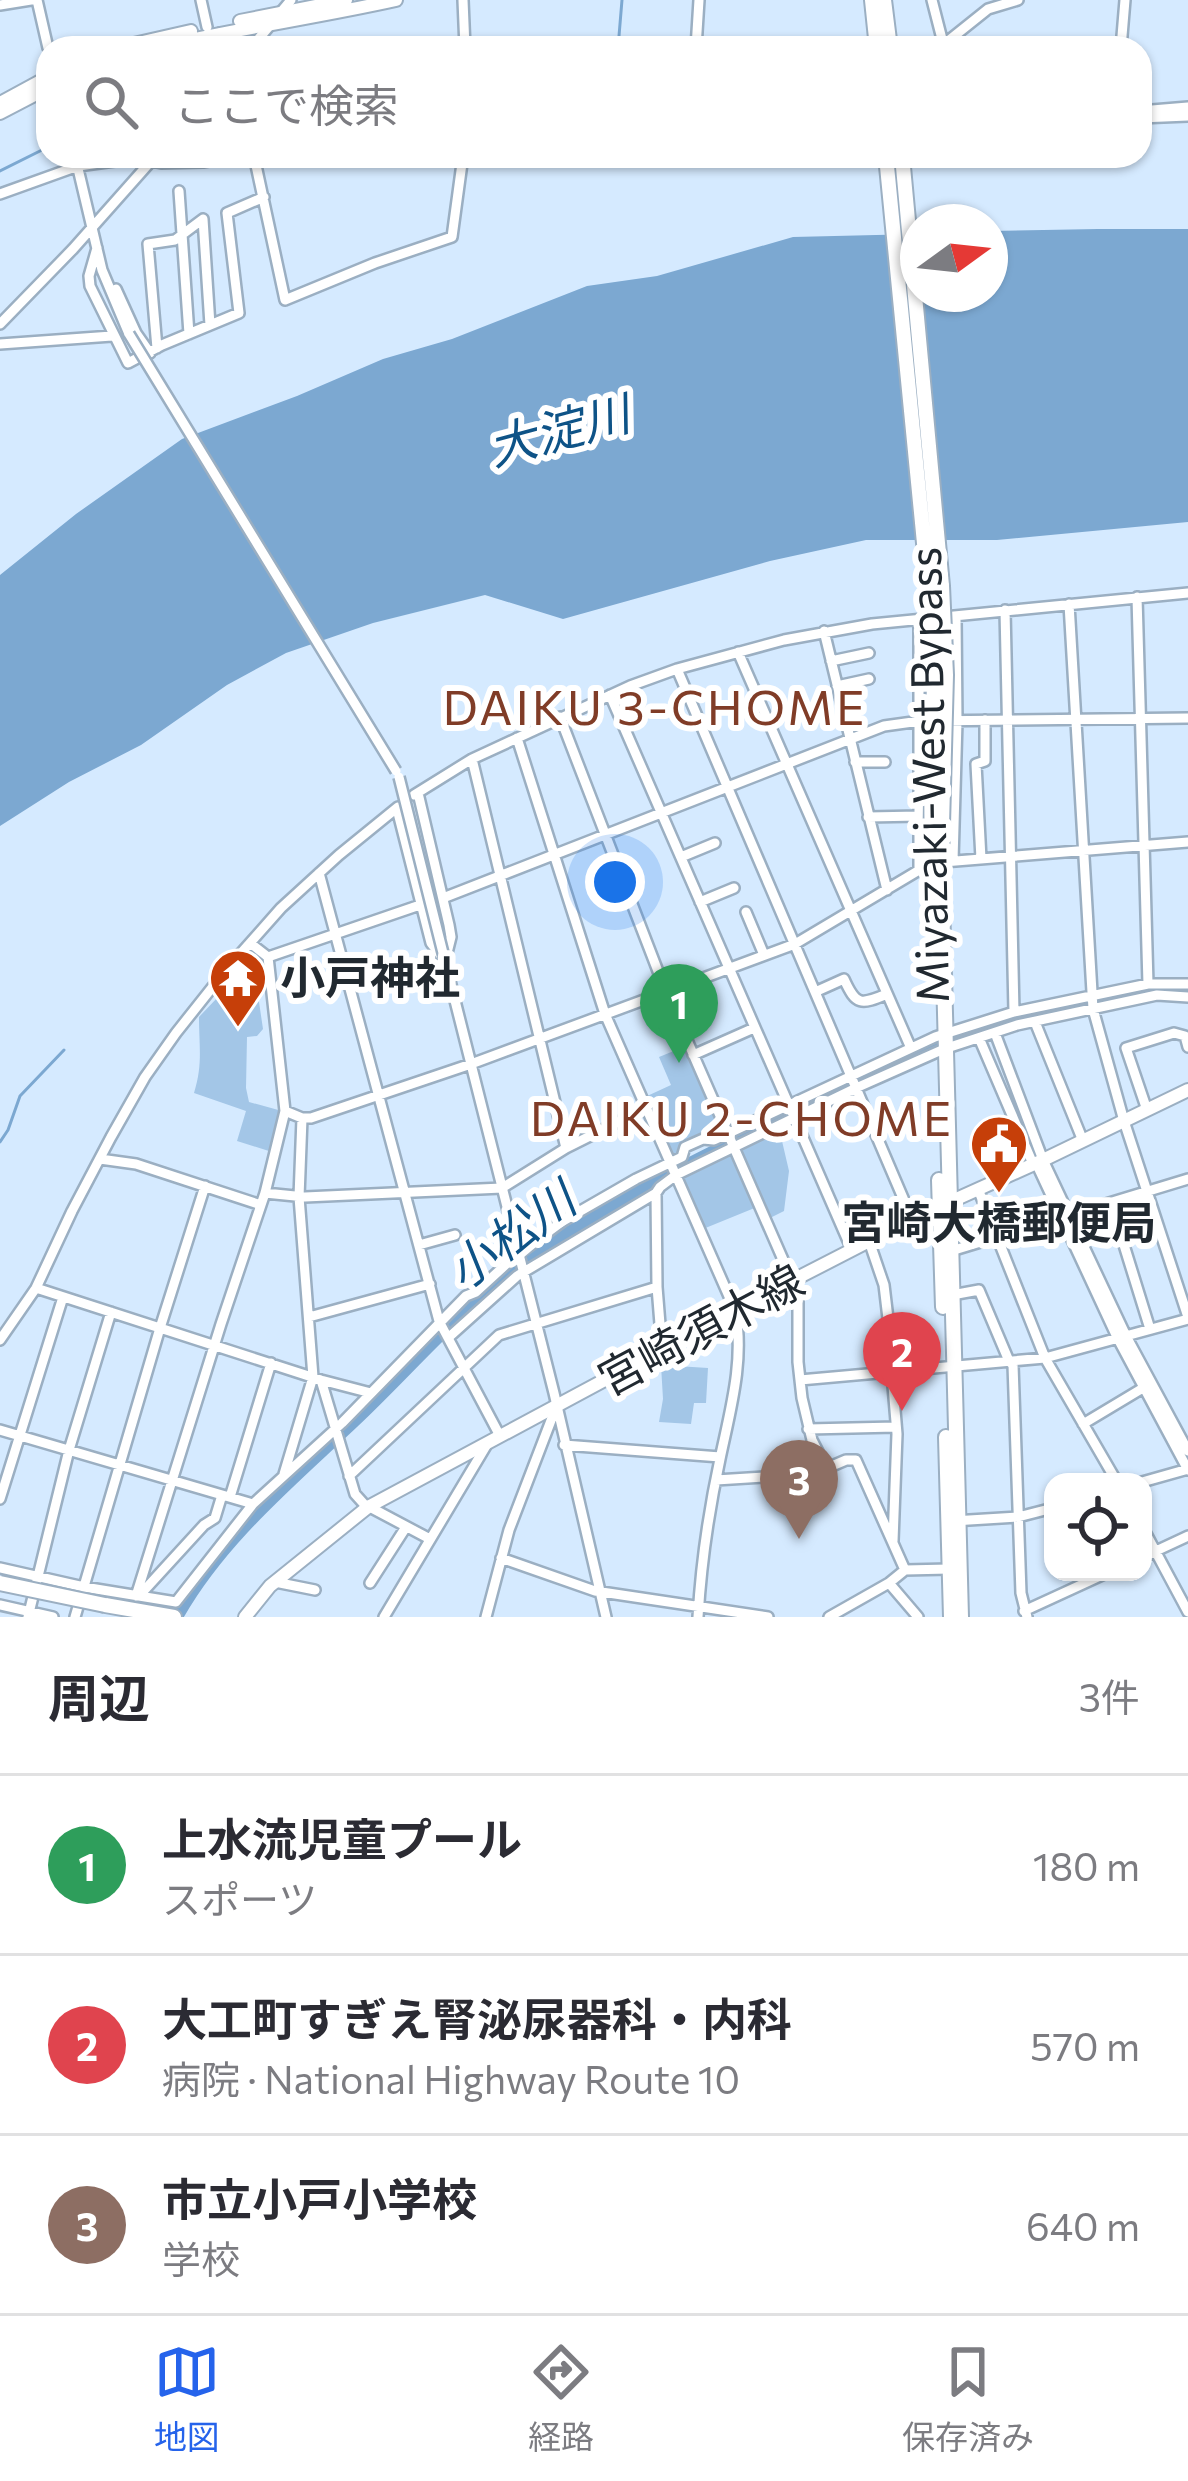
<!DOCTYPE html>
<html lang="ja">
<head>
<meta charset="utf-8">
<style>
  :root { --surface:#fff; --page:#f7f7f7; --text:#2b2b33; --muted:#7c7c81; --line:#e1e1e2; --accent:#2563eb }
  body { margin:0; font-family:Commissioner,"Noto Sans JP",sans-serif; background:var(--page); color:var(--text) }
  .controls { position:absolute; right:36px; bottom:36px; display:grid; overflow:hidden; border-radius:24px; box-shadow:0 3px 9px #0004 }
  .controls button { width:108px; height:108px; display:grid; place-items:center; padding:0; border:0; border-bottom:3px solid var(--line); background:var(--surface); color:var(--text); font:60px sans-serif }
  .compass { position:absolute; left:900px; top:204px; width:108px; height:108px; border-radius:50%; background:var(--surface); box-shadow:0 3px 9px #0004; rotate:75deg }
  .you { position:absolute; left:615px; top:882px; width:42px; height:42px; margin:-30px; border:9px solid #fff; border-radius:50%; background:#1a73e8; box-shadow:0 0 0 18px #1a73e833 }
  .badge { display:grid; place-items:center; width:78px; height:78px; border-radius:50%; background:var(--accent); color:#fff; font-size:39px; font-weight:700 }
  .pin { position:absolute; translate:-50% -99px; filter:drop-shadow(0 3px 6px #0008) }
  .pin::after { content:''; position:absolute; top:63px; width:42px; height:36px; background:inherit; clip-path:polygon(0 0,100% 0,50% 100%) }
  .list { margin:0; padding:0; list-style:none }
  h2 { display:flex; justify-content:space-between; align-items:center; height:156px; margin:0; padding:0 48px; font-size:51px }
  h2 small { font-size:39px; font-weight:400; color:var(--muted) }
  .list li { display:grid; grid-template-columns:78px 1fr auto; gap:36px; align-items:center; box-sizing:border-box; height:180px; padding:0 48px; border-top:3px solid var(--line) }
  .list b { display:block; font-size:45px; white-space:nowrap }
  .list p { margin:0; font-size:39px; white-space:nowrap; color:var(--muted) }
  .list em { font-size:39px; font-style:normal; color:var(--muted) }
  .icon { flex:none; width:66px; height:66px; fill:none; stroke:currentColor; stroke-width:2; stroke-linecap:round; stroke-linejoin:round }
  .map { position:relative; flex:none; width:1188px; height:1617px; overflow:hidden }
  .search { position:absolute; background:var(--surface); box-shadow:0 3px 9px #0004; left:36px; right:36px; top:36px; height:132px; display:flex; align-items:center; gap:30px; box-sizing:border-box; padding:0 42px; border-radius:36px; color:var(--muted); font-size:45px }
  .sheet { height:696px; background:var(--surface) }
  nav { display:flex; justify-content:space-around; align-items:center; box-sizing:border-box; height:168px; border-top:3px solid var(--line); background:var(--surface); font-size:33px; color:var(--muted) }
  nav a { display:grid; justify-items:center; gap:6px }
  nav .on { color:var(--accent) }
  .map>svg:first-child { display:block }
  .green { fill:#a3c6e7 }
  .water { fill:#7ca8d1 }
  .lines { fill:none; stroke-linecap:round; stroke-linejoin:round }
  .stream { stroke:#7ca8d1; stroke-width:3 }
  .river { stroke:#7ca8d1; stroke-width:12 }
  .minor-casing { stroke:#9bafc2; stroke-width:14 }
  .major-casing { stroke:#9bafc2; stroke-width:16 }
  .highway-casing { stroke:#9bafc2; stroke-width:18 }
  .minor { stroke:#fff; stroke-width:9 }
  .major { stroke:#fff; stroke-width:12 }
  .highway { stroke:#fff; stroke-width:14 }
  .minor-bridge-casing { stroke:#9bafc2; stroke-width:14; stroke-linecap:butt }
  .highway-bridge-casing { stroke:#9bafc2; stroke-width:18; stroke-linecap:butt }
  .minor-bridge { stroke:#fff; stroke-width:9 }
  .highway-bridge { stroke:#fff; stroke-width:14 }
  .labels { text-anchor:middle; stroke-width:12; stroke-linejoin:round; paint-order:stroke }
  .street-label { font-size:45px; fill:#212930; stroke:#fff }
  .poi-label { font-size:45px; font-weight:bold; fill:#212930; stroke:#fff; text-anchor:start }
  .water-label { font-size:48px; font-style:italic; fill:#0e5387; stroke:#fff }
  .neighbourhood-label { font-size:48px; letter-spacing:3px; fill:#803c27; stroke:#fff }
</style>
</head>
<body>
<div class="map">
<svg width="1188" height="1617" viewBox="0 0 1188 1617">
  <rect width="100%" height="100%" fill="#d5eaff"/>
  <path class="green" d="M235,979H242L259,1002L263,1029L257,1036L247,1037L246,1088L249,1102L282,1111L272,1152L237,1141L246,1111L194,1093C203,1064 199,1047 199,1017Z
    M686,1046L723,1132L721,1135L709,1133L680,1147L679,1157L672,1158L645,1097L671,1085L659,1057Z
    M772,1132L776,1143L782,1141L789,1171L784,1211L766,1220L738,1148Z
    M730,1152L757,1207L703,1229L682,1180L684,1175Z
    M661,1365L708,1368L706,1403H694L691,1424L659,1422L663,1399Z"/>
  <path class="water" d="M1098,229H1188V522L997,540H866L770,561L563,619L485,595L373,623L286,653L227,685L141,745L69,782L0,826V575L76,514L182,439L297,396L383,359L452,339L587,286L657,276L793,237L918,234V294H990V231Z"/>
  <g class="lines">
    <path class="stream" d="M618,48L622,0
      M0,171L48,147
      M0,1142L8,1130L20,1096L64,1050"/>
    <path class="river" d="M177,1617C222,1537 294,1479 360,1416C408,1370 452,1319 504,1278C583,1216 674,1170 763,1127C815,1102 866,1074 919,1052C994,1020 1077,1003 1157,992"/>
    <defs>
      <path id="minor" d="M37,0L48,48
        M201,0L207,27
        M463,0L465,48
        M932,0L943,43
        M0,5L31,0
        M220,33L232,39L238,48
        M943,42L948,41L988,9L1018,0
        M251,48L291,0
        M696,48L699,0
        M1121,48L1125,0
        M1140,111L1188,107
        M1140,118L1188,116
        M75,156L102,270L129,334
        M254,156L285,300L375,263L452,237L463,156
        M699,156H743
        M179,191L189,334
        M0,194L78,166L137,158L161,163L203,162L236,156
        M97,248L89,276L90,286L128,363L162,345L239,313L227,213L264,197
        M116,289L136,333L150,353
        M0,324L73,249L152,160
        M0,344L112,336
        M157,348L148,244L175,240L203,219L210,325
        M1137,597L1148,984
        M1069,604L1093,1009L1124,1121L1188,1317
        M1005,610L1014,1012
        M919,620V871
        M824,631L887,890
        M738,652L910,1046
        M831,661L869,653
        M677,669L912,1219
        M837,686L869,679
        M610,695L852,1250
        M560,717L666,992L798,1294V1362L802,1398L812,1440L827,1469
        M517,738L605,1014L735,1310C745,1360 730,1411 720,1459C709,1510 701,1565 698,1617
        M472,759L566,1148
        M855,762H885
        M418,793L449,925L451,937L445,961L554,1393L606,1617
        M414,795L472,759L630,686L677,669L784,640L872,624L1188,593
        M397,809L431,943L445,961
        M868,817L919,816
        M681,857L715,843
        M981,859L976,764L985,761V720
        M953,861L957,721L956,617
        M319,873L439,1321L500,1436
        M443,898L884,726L920,721L1188,718
        M700,902L734,888
        M746,912L764,955
        M268,957L420,905
        M815,992L844,979C856,1006 861,1005 887,994
        M1035,1022L1083,1141
        M995,1033L1043,1160L1126,1336L1188,1451
        M979,1038L1033,1164L1038,1167L1118,1339L1188,1470
        M693,1055L754,1028
        M1147,1110L1126,1048L1174,1033L1185,1036L1188,1047
        M285,1111L302,1118H311L471,1064L795,944L931,863L1188,842
        M100,1159L136,1164L261,1205
        M978,1189L1045,1358L1117,1482
        M265,1193L305,1197L502,1188L566,1148L646,1108
        M656,1193L657,1287L662,1349
        M1111,1203L1150,1329
        M869,1241L884,1285L894,1369L892,1374L897,1434L893,1541
        M419,1245L455,1235
        M951,1251L1188,1179
        M36,1288L321,1380L371,1393
        M952,1295L979,1290L1009,1361L1013,1365L1021,1593L1027,1617
        M309,1317L430,1284
        M448,1338L517,1276L656,1193L660,1187L676,1175L856,1088L944,1049L1017,1025L1157,995L1188,997
        M0,1340L36,1288L72,1211L111,1137L145,1077L176,1033L226,970L281,908L339,855L398,807
        M321,1380L355,1494L364,1504L430,1539
        M800,1380L1045,1358L1188,1319
        M1083,1424L1143,1388
        M808,1429L896,1427
        M0,1430L253,1504
        M564,1445L720,1457
        M284,1474L313,1377L299,1197L302,1118
        M349,1476L499,1335L657,1287
        M716,1480L813,1474L846,1460H856L905,1570
        M1142,1482L1188,1469
        M230,1497L271,1363
        M0,1499L63,1297
        M953,1521L1018,1517L1053,1508
        M1143,1528L1188,1612
        M1143,1557L1188,1536
        M501,1558L595,1591L768,1617
        M0,1568L84,1587L139,1596L204,1525L215,1518L222,1495
        M275,1582L315,1590
        M370,1583L406,1527
        M889,1583L918,1617
        M136,1596L221,1324L265,1193L285,1111L268,957L250,943
        M139,1596L176,1602L253,1504L342,1423L466,1296L476,1292L513,1258L563,1221L636,1179L682,1157L685,1147L703,1139L714,1140L935,1037L1014,1012L1148,984H1188
        M0,1605L53,1617
        M1024,1611L1109,1572
        M28,1617L69,1450L111,1312
        M75,1617L160,1328L205,1186
        M384,1617L486,1446
        M486,1617L509,1530L555,1410
        M829,1617L889,1583L905,1570L949,1569"/>
      <path id="major" d="M240,21L346,0
        M116,48L191,31
        M154,48C234,29 315,18 396,0
        M0,103L48,77
        M0,113L48,88
        M245,1617L270,1586L368,1507L735,1310L912,1219L1043,1160L1188,1090"/>
      <path id="highway" d="M872,0L877,48
        M884,0L890,48
        M886,156L929,594
        M902,156L942,586
        M941,862L961,1617
        M939,1180L943,1307
        M946,1437L951,1617
        M105,1605L174,1617"/>
    </defs>
    <use href="#minor" class="minor-casing"/>
    <use href="#major" class="major-casing"/>
    <use href="#highway" class="highway-casing"/>
    <use href="#minor" class="minor"/>
    <use href="#major" class="major"/>
    <use href="#highway" class="highway"/>
    <defs>
      <path id="minor-bridge" d="M129,334L396,771
        M399,777L445,961"/>
      <path id="highway-bridge" d="M929,594L934,676L931,863
        M941,862L946,675L942,586
        M0,1583L105,1605"/>
    </defs>
    <use href="#minor-bridge" class="minor-bridge-casing"/>
    <use href="#highway-bridge" class="highway-bridge-casing"/>
    <use href="#minor-bridge" class="minor-bridge"/>
    <use href="#highway-bridge" class="highway-bridge"/>
  </g>
  <defs>
    <symbol id="temple-pin" viewBox="-11 -11 22 30"><path d="M0 17L-7.5 6A9.5 9.5 0 1 1 7.5 6Z" fill="#c63f09" stroke="#fff"/><path d="M0-6L5-2H3V0L6.5 2.5H4V6H1.5V3h-3V6H-4V2.5H-6.5L-3 0V-2H-5Z" fill="#fff"/></symbol>
    <symbol id="civic-pin" viewBox="-11 -11 22 30"><path d="M0 17L-7.5 6A9.5 9.5 0 1 1 7.5 6Z" fill="#c63f09" stroke="#fff"/><path d="M-.6-6.5H3V-4.5H.6V-3L4-1V1h2V6H-6V1h2V-1L-.6-3ZM-1.2 2.5V6h2.4V2.5Z" fill="#fff"/></symbol>
  </defs>
  <g fill-rule="evenodd">
    <use href="#temple-pin" x="205" y="945" width="66" height="90"/>
    <use href="#civic-pin" x="966" y="1111" width="66" height="90"/>
  </g>
  <g class="labels">
    <g class="street-label">
      <text transform="translate(929 775) rotate(-91)" y="16">Miyazaki-West Bypass</text>
      <text transform="translate(701 1330) rotate(-28)" y="16">宮崎須木線</text>
    </g>
    <g class="poi-label">
      <text x="280" y="994">小戸神社</text>
      <text x="999" y="1239" text-anchor="middle">宮崎大橋郵便局</text>
    </g>
    <g class="water-label">
      <text transform="translate(559 431) rotate(-15)" y="17">大淀川</text>
      <text transform="translate(511 1236) rotate(-36)" y="17">小松川</text>
    </g>
    <g class="neighbourhood-label">
      <text x="655" y="725">DAIKU 3-CHOME</text>
      <text x="742" y="1136">DAIKU 2-CHOME</text>
    </g>
  </g>
</svg>
<div class="controls">
<button><svg class="icon" aria-label="locate" viewBox="0 0 24 24"><circle cx="12" cy="12" r="6"/><path d="M12 2v4M12 18v4M2 12h4M18 12h4"/></svg></button>
</div>
<svg class="compass" viewBox="-18 -18 36 36"><path d="M0-13l5 13h-10z" fill="#e53935"/><path d="M0 13l5-13h-10z" fill="#7c7c81"/></svg>
<div class="you"></div>
<div class="pin badge" style="left:679px;top:1063px;background:#2e9e5b">1</div>
<div class="pin badge" style="left:902px;top:1411px;background:#e0444e">2</div>
<div class="pin badge" style="left:799px;top:1539px;background:#8d6e63">3</div>
<div class="search"><svg class="icon" aria-label="search" viewBox="0 0 24 24"><circle cx="10" cy="10" r="6"/><path d="M15 15l6 6"/></svg>ここで検索</div>
</div>
<section class="sheet">
<h2>周辺<small>3件</small></h2>
<ul class="list">
<li><span class="badge" style="background:#2e9e5b">1</span><div><b>上水流児童プール</b><p>スポーツ</p></div><em>180 m</em></li>
<li><span class="badge" style="background:#e0444e">2</span><div><b>大工町すぎえ腎泌尿器科・内科</b><p>病院 · National Highway Route 10</p></div><em>570 m</em></li>
<li><span class="badge" style="background:#8d6e63">3</span><div><b>市立小戸小学校</b><p>学校</p></div><em>640 m</em></li>
</ul>
</section>
<nav>
<a class="on"><svg class="icon" aria-label="map" viewBox="0 0 24 24"><path d="M3 6l6-2 6 2 6-2v14l-6 2-6-2-6 2zM9 4v14M15 6v14"/></svg>地図</a>
<a><svg class="icon" aria-label="directions" viewBox="0 0 24 24"><path d="M12 3l9 9-9 9-9-9zM9 14v-3h6M13 9l2 2-2 2"/></svg>経路</a>
<a><svg class="icon" aria-label="saved" viewBox="0 0 24 24"><path d="M7 4h10v16l-5-4-5 4z"/></svg>保存済み</a>
</nav>
</body>
</html>
